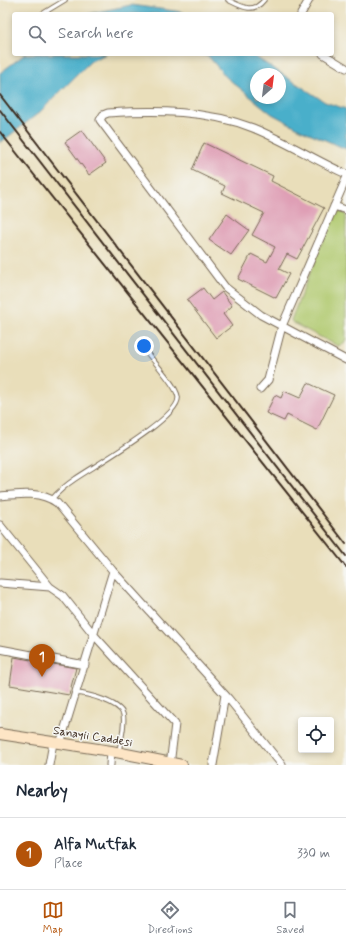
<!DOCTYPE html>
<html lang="en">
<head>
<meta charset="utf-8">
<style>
  :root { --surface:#fff; --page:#f6f6f7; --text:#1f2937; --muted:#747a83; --line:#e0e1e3; --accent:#b45309 }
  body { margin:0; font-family:Mynerve,sans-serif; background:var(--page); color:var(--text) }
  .controls { position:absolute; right:12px; bottom:12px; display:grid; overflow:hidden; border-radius:4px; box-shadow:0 2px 6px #0003 }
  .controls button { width:36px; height:36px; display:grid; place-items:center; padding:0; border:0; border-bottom:1px solid var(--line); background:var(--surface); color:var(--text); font:20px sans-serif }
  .compass { position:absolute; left:250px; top:68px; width:36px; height:36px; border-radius:50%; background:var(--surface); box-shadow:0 2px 6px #0003; rotate:28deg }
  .you { position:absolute; left:144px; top:346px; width:14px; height:14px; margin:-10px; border:3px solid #fff; border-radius:50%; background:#1a73e8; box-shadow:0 0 0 6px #1a73e833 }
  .badge { display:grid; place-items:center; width:26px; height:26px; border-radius:50%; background:var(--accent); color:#fff; font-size:13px; font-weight:700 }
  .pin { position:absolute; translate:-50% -33px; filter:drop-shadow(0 1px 2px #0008) }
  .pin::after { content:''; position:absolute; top:21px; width:14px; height:12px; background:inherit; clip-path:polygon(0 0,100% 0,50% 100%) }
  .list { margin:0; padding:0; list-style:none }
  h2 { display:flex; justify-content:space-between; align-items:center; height:52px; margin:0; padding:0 16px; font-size:17px }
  h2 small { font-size:13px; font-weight:400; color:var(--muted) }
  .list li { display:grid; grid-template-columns:26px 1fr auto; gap:12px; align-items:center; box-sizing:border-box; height:72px; padding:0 16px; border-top:1px solid var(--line) }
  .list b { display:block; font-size:15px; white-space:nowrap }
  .list p { margin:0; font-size:13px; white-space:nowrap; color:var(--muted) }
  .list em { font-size:13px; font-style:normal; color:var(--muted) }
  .icon { flex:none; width:22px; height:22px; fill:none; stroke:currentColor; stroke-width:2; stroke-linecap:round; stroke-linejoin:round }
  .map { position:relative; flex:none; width:346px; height:765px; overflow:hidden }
  .search { position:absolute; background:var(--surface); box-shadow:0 2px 6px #0003; left:12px; right:12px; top:12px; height:44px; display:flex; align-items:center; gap:10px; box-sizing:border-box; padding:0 14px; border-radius:4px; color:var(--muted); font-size:15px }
  .sheet { height:124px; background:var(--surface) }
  nav { display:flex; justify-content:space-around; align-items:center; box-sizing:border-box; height:56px; border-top:1px solid var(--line); background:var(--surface); font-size:11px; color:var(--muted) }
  nav a { display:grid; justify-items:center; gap:2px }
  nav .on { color:var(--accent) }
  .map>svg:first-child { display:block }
  .green { fill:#b0c96e; stroke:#767a46 }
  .water { fill:#4aafca; stroke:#426c74; fill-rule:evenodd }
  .building { fill:#df9fb5 }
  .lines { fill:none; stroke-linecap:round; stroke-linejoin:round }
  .lane-casing { stroke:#786955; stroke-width:5.5 }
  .street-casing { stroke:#786955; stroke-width:9 }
  .secondary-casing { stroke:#786955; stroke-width:12 }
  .lane { stroke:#fff; stroke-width:3.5 }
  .street { stroke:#fff; stroke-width:7 }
  .secondary { stroke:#fde5c5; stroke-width:10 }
  .rail { stroke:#3b2a1e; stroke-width:2 }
  .labels { text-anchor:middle; stroke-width:3; stroke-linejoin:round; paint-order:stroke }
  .street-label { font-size:12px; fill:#3b2a1e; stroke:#f6f6f2 }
</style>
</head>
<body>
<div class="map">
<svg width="346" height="765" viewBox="0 0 346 765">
  <rect width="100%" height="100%" fill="#f6f6f2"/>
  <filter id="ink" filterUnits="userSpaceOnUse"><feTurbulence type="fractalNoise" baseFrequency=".025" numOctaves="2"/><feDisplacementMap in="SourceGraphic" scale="8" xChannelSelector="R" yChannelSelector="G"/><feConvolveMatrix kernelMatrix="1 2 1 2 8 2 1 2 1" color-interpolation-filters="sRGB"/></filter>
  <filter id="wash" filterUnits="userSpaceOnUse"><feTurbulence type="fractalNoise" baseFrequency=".012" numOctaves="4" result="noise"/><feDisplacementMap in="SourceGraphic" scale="16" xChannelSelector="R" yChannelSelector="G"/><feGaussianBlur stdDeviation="0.9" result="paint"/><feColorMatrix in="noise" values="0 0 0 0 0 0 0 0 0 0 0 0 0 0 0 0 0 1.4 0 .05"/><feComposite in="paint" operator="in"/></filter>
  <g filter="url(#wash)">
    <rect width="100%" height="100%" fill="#e9deba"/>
    <path class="green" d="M336,210L346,214V339L344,343L338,346L293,323L291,320L334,212Z"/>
    <path class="water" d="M131,5L182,12L185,14H88Z
      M25,54H106L91,61L40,112L0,143V73Z
      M201,54H251L325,102L346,109V149L302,130L272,114L226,77L209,57ZM256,74H280V98H256Z"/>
    <g id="blocks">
      <path class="building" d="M82,130L106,163L89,175L65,142Z
        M204,143L273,176L271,181L324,208L297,259L287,254L279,269L289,274L276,298L238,279L251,254L267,262L275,247L252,235L264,213L222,193L225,186L192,170Z
        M227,214L249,230L231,255L209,240Z
        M203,288L212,300L222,292L232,306L223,314L232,326L216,338L187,300Z
        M308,383L334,395L317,430L287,415L284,421L266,413L275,395L281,398L284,391L300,398Z
        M14,657L76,668L69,695L10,685Z"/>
    </g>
  </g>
  <g filter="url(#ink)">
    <use href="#blocks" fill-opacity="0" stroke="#786955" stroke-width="1"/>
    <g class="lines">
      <defs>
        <path id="lane" d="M228,0C242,7 253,14 264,0
          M42,14L65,0
          M52,499C59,491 66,485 75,479C92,467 181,417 178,397C177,385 147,354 139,343
          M76,693C88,694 119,702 123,714C126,725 120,741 119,752"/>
        <path id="street" d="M301,14L309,0
          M323,54L346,68
          M346,174C315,160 285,141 253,128C207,110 157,110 108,113L103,115L100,120L225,287L261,315L346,360
          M334,206L346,210
          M260,389L268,380L282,326L346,179
          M0,496C19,494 41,491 57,503L113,571L228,698L282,765
          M0,525L50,587L63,596L94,635L175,724L170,765
          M0,583L50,587
          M0,649L85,665
          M60,744L113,571
          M49,765L53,743
          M110,765L111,751
          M213,765L225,695"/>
        <path id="secondary" d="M0,734L111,751L182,765"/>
      </defs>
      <use href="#lane" class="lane-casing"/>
      <use href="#street" class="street-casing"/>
      <use href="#secondary" class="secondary-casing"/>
      <use href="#lane" class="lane"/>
      <use href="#street" class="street"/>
      <use href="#secondary" class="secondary"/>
      <path class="rail" d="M0,95L346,544
        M0,110L346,556
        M0,132L346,567"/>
    </g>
  </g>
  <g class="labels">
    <g class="street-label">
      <text transform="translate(93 736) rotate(9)" y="4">Sanayii Caddesi</text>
    </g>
  </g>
</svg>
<div class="controls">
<button><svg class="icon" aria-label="locate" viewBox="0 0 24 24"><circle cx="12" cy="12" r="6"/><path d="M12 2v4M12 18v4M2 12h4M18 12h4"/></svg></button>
</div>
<svg class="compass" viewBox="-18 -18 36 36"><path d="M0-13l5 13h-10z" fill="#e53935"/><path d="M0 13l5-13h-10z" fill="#747a83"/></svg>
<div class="you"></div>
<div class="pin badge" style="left:42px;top:677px">1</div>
<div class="search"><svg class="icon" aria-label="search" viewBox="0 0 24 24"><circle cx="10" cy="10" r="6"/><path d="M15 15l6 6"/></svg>Search here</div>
</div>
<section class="sheet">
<h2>Nearby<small></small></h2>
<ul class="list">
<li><span class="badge">1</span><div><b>Alfa Mutfak</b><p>Place</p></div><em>330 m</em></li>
</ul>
</section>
<nav>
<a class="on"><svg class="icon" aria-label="map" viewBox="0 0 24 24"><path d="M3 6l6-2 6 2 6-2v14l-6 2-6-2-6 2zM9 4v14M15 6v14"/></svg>Map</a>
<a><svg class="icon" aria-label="directions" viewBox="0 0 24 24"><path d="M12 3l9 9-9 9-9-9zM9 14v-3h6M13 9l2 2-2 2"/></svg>Directions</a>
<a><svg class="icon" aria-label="saved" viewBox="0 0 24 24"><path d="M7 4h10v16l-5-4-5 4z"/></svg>Saved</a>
</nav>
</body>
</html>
